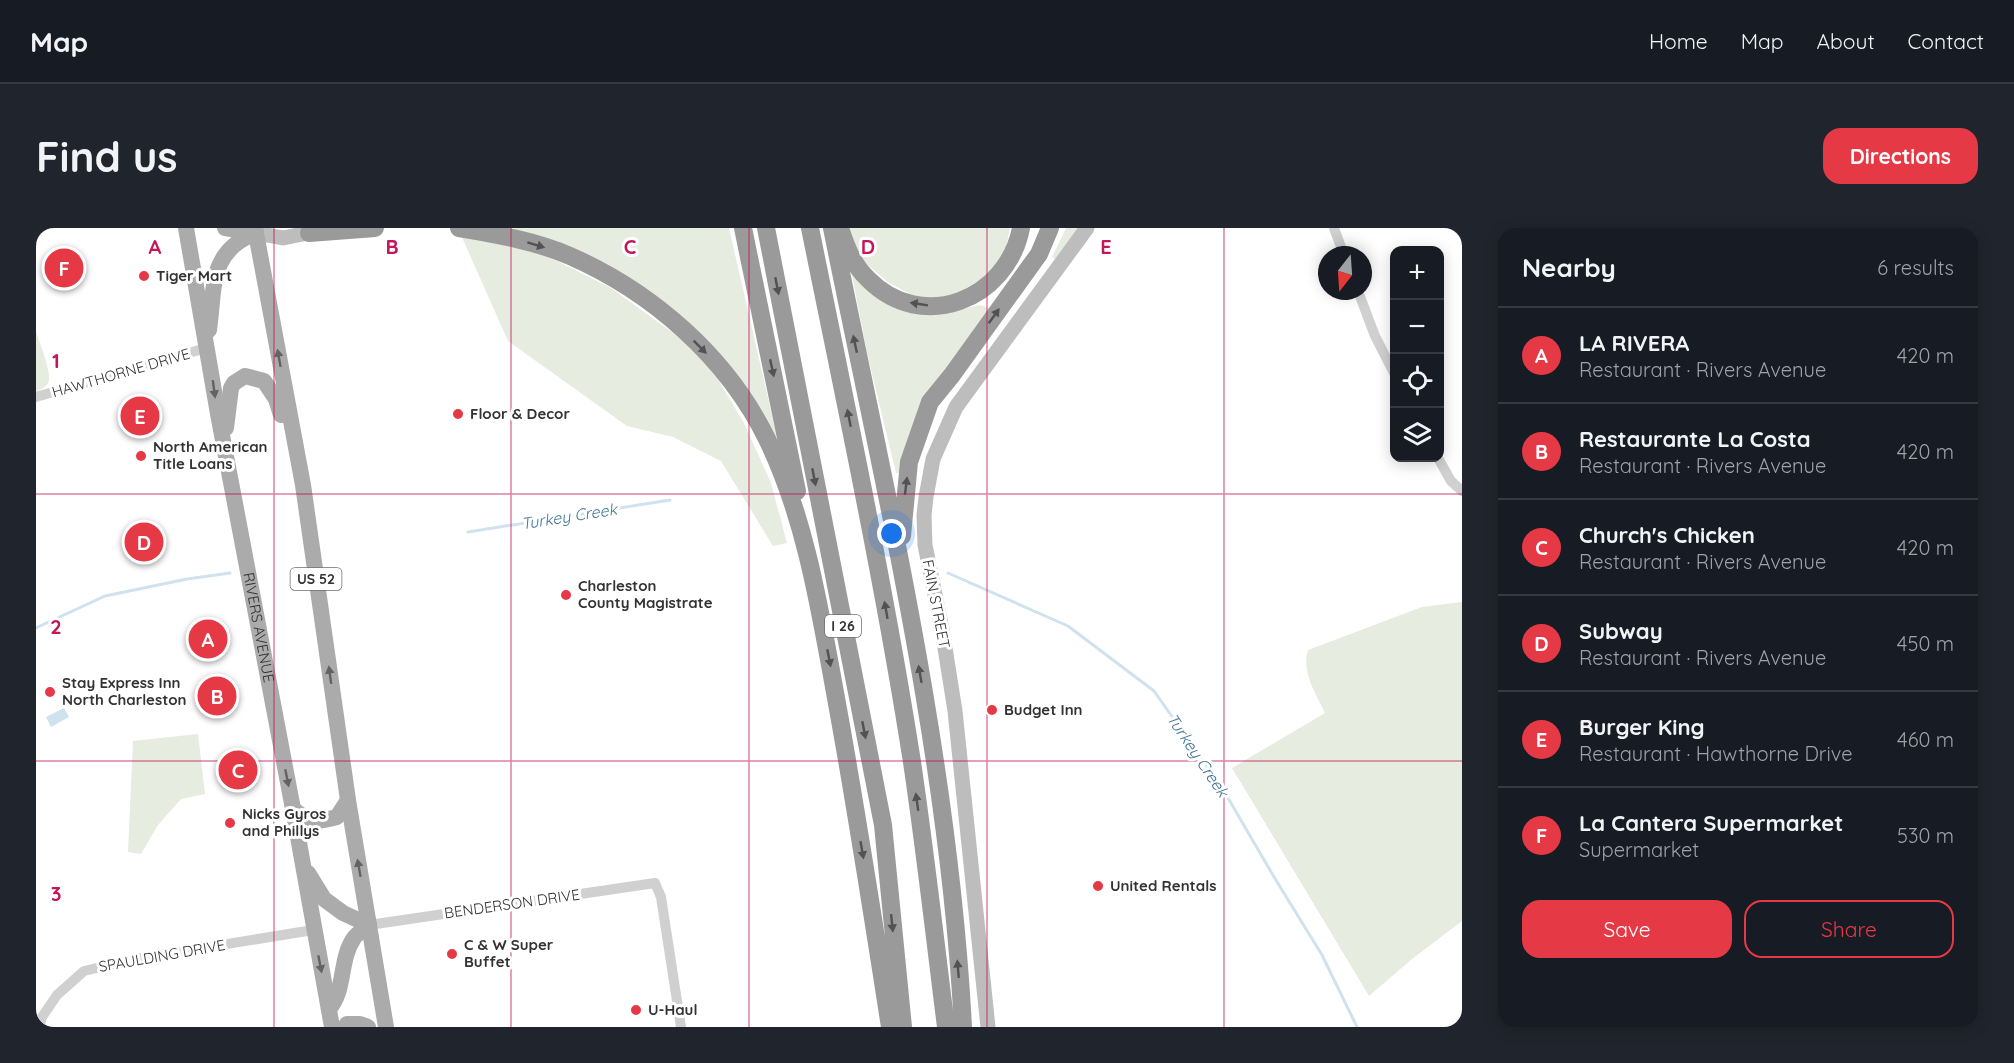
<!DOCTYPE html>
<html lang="en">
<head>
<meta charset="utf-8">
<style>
  :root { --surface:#171b24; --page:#20242c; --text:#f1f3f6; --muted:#9ea1a6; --line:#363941; --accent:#e63946 }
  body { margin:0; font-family:Quicksand,sans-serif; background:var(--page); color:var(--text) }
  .controls { position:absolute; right:18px; top:18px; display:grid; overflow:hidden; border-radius:12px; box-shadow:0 3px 15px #0003 }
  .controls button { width:54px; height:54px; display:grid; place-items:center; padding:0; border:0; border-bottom:2px solid var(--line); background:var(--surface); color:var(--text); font:30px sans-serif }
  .compass { position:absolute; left:1282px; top:18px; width:54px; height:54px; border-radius:50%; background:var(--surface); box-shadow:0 3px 15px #0003; rotate:197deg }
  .you { position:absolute; left:856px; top:306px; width:21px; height:21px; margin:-15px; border:4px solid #fff; border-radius:50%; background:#1a73e8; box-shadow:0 0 0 9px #1a73e833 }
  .badge { display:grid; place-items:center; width:39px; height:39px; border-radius:50%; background:var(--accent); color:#fff; font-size:20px; font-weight:700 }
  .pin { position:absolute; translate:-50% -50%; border:3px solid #fff; box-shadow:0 2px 6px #0006 }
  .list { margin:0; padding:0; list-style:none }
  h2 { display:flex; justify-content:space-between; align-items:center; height:78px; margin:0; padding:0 24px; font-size:26px }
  h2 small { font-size:20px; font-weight:400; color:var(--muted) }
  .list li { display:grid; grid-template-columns:39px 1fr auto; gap:18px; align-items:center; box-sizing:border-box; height:96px; padding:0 24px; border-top:2px solid var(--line) }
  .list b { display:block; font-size:22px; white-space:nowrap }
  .list p { margin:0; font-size:20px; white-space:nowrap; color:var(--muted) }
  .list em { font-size:20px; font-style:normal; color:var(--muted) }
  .actions { display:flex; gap:12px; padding:18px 24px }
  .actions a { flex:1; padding:14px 0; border:2px solid var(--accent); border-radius:18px; text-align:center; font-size:21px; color:var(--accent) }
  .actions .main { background:var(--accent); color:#fff }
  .icon { flex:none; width:33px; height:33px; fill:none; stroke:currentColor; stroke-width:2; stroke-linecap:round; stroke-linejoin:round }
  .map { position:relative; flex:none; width:1426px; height:799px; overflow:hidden; border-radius:18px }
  header { display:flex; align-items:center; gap:36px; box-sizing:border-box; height:84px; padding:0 30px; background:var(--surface); border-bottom:2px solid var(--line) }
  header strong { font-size:28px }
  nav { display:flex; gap:33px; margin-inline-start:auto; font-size:21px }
  .intro { display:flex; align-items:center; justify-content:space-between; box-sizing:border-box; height:144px; padding:0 36px }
  h1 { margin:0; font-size:42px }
  .button { padding:15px 27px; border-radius:18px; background:var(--accent); color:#fff; font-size:21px; font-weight:700 }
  main { display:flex; gap:36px; padding:0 36px }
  aside { flex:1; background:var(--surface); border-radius:18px; box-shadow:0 3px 15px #0003 }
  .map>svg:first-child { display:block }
  .green { fill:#e6ecdf }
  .water { fill:#cfe2ee }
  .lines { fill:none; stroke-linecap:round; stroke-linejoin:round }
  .stream { stroke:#cfe2ee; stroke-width:3 }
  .street { stroke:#d0d0d0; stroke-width:10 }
  .secondary { stroke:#bdbdbd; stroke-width:15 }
  .primary { stroke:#ababab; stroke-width:16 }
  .highway { stroke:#9a9a9a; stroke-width:18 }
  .oneway { fill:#525252 }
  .oneway2 { fill:#636363 }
  .grid { fill:none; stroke:#c2185b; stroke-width:1.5; stroke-opacity:0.55 }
  .poi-dot { fill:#e63946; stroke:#fff; stroke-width:2 }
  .labels { text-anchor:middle; stroke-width:6; stroke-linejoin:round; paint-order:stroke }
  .shield { fill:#fff; stroke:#707070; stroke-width:1.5 }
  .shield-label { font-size:14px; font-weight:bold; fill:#333 }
  .poi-label { font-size:15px; font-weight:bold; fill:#333; stroke:#fff; text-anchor:start }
  .street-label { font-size:15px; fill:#333; stroke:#fff }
  .water-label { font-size:16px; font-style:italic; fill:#3f7597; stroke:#fff }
  .grid-label { font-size:20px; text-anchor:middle; font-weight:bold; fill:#c2185b; stroke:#fff; stroke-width:6; stroke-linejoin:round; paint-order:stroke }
</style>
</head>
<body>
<header>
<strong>Map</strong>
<nav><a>Home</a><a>Map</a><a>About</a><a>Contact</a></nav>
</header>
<div class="intro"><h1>Find us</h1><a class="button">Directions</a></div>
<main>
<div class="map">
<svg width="1426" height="799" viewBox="0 0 1426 799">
  <rect width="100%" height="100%" fill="#fff"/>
  <path class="green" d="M460,0H693L741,209L737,210L626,74Z
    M813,0H974L968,29L936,62L905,71H884L853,55L827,33L815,9Z
    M1030,0H1043L1020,32L1016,29Z
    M425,7L473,17L517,31L575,60L644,110L677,143L708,195L735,255L751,315L737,318L685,233L637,209L591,198L472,113Z
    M815,42L908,85L944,77L954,81L864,245H860L831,125Z
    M0,103C3,114 17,146 12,155C10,159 4,162 0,163Z
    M1426,374V693L1376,731L1333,768L1196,540L1289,485C1280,466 1265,444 1272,422L1386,379Z
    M162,506L169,566L145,571L122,597L105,626L92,624L97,513Z"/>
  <path class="water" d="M28,480L33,489L15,499L10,489Z"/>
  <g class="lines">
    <path class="stream" d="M432,304L634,272
      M912,345L1032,398L1118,463L1185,558L1238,649L1286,727L1321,799
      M0,400L69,368L151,351L194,345"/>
    <path class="street" d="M1298,0L1308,27
      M1322,63L1339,108L1358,145
      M0,169L170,120
      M1402,230L1415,253L1426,263
      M333,697L619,655L625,669L645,799
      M3,799L6,789L21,767L48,743L99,731L277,702"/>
    <path class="secondary" d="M220,5L247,10L282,3
      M952,799L919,483L906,401L889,317L888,287L890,269L897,231L920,179L1051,0"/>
    <g class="primary">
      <path id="s1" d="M150,0L182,186L257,581L296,799"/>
      <path d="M189,0L220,5"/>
      <path d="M219,0L267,257L312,572L350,799"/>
      <path d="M173,102C179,61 172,23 220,5"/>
      <path d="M190,200L195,160L198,155L209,148L228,153L240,171L245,187"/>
      <path d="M257,581C274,595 279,595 301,589L312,572"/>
      <path d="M272,645L288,671L307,685L333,697"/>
      <path d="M293,781C310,762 303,731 318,710C321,705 329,701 333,697"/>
      <path d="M309,799L311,796H324L332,799"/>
    </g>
    <path class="highway" d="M423,0C460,6 499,13 534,28C616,64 691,129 731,211C770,291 784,383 800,470C820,579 837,689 854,799
      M707,0L761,263
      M730,0L847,597L867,799
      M774,0C810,178 848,355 876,534C889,622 899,711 910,799
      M796,0C849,264 913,529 927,799
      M805,3C811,21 818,38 832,51C886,106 971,72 985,0
      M273,5L339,0
      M866,308L873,234L894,174L916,147L1003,26L1014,0"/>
  </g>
  <defs><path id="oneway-solid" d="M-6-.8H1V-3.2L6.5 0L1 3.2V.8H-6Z" transform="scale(1.5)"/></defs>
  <g class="oneway">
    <use href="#oneway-solid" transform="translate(500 17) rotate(17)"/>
    <use href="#oneway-solid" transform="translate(741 58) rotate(79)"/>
    <use href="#oneway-solid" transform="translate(883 76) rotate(-171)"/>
    <use href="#oneway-solid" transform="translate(958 88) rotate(-54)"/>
    <use href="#oneway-solid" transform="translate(819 116) rotate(-102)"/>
    <use href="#oneway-solid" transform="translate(664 119) rotate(45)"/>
    <use href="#oneway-solid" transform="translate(736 140) rotate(78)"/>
    <use href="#oneway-solid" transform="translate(813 190) rotate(-101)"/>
    <use href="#oneway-solid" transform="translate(778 249) rotate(79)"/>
    <use href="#oneway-solid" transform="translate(870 258) rotate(-83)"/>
    <use href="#oneway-solid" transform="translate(850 382) rotate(-100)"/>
    <use href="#oneway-solid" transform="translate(793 430) rotate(79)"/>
    <use href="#oneway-solid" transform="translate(884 446) rotate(-100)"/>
    <use href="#oneway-solid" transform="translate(828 502) rotate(79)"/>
    <use href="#oneway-solid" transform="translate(881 574) rotate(-98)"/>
    <use href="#oneway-solid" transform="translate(826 622) rotate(80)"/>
    <use href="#oneway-solid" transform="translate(856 695) rotate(84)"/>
    <use href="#oneway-solid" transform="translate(922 741) rotate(-95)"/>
  </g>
  <g class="oneway2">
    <use href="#oneway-solid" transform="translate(243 130) rotate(-100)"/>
    <use href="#oneway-solid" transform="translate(178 161) rotate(82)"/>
    <use href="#oneway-solid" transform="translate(294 447) rotate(-98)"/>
    <use href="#oneway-solid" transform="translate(251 550) rotate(79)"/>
    <use href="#oneway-solid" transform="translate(323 640) rotate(-100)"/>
    <use href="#oneway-solid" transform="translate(284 736) rotate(79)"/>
  </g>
  <path class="grid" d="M238,0V799M475,0V799M713,0V799M951,0V799M1188,0V799M0,266H1426M0,533H1426"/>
  <g class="poi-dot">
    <circle cx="108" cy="48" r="6"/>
    <circle cx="422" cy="186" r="6"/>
    <circle cx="105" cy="228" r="6"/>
    <circle cx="530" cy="367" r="6"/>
    <circle cx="14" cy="464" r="6"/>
    <circle cx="956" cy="482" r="6"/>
    <circle cx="194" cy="595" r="6"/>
    <circle cx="1062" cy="658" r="6"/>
    <circle cx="416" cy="726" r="6"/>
    <circle cx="600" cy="782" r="6"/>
  </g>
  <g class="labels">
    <g class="shield">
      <rect x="254.5" y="340" width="51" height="22" rx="4.5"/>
      <rect x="789" y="387" width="36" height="22" rx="4.5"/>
    </g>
    <g class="shield-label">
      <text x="280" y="356">US 52</text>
      <text x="807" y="403">I 26</text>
    </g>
    <g class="poi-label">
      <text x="120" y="53">Tiger Mart</text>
      <text x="434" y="191">Floor &amp; Decor</text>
      <text x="117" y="224">North American<tspan x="117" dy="17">Title Loans</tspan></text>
      <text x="542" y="363">Charleston<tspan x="542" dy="17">County Magistrate</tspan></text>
      <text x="26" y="460">Stay Express Inn<tspan x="26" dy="17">North Charleston</tspan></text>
      <text x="968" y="487">Budget Inn</text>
      <text x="206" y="591">Nicks Gyros<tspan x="206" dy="17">and Phillys</tspan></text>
      <text x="1074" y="663">United Rentals</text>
      <text x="428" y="722">C &amp; W Super<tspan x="428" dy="17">Buffet</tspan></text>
      <text x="612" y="787">U-Haul</text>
    </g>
    <g class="street-label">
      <text transform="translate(85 145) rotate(-16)" y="5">HAWTHORNE DRIVE</text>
      <text transform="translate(900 376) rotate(79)" y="5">FAIN STREET</text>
      <text dy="5" stroke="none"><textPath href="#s1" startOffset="406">RIVERS AVENUE</textPath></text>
      <text transform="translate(476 676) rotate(-8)" y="5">BENDERSON DRIVE</text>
      <text transform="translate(126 728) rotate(-10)" y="5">SPAULDING DRIVE</text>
    </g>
    <g class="water-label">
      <text transform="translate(533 288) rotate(-9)" y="6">Turkey Creek</text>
      <text transform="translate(1162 527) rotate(56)" y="6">Turkey Creek</text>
    </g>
  </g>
  <g class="grid-label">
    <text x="119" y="26">A</text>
    <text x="356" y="26">B</text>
    <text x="594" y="26">C</text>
    <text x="832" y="26">D</text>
    <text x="1070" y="26">E</text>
    <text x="20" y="140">1</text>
    <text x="20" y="406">2</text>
    <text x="20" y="673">3</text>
  </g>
</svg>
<div class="controls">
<button>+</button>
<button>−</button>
<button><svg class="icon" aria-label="locate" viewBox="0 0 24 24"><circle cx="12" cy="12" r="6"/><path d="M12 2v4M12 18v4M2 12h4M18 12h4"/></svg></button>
<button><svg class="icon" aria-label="layers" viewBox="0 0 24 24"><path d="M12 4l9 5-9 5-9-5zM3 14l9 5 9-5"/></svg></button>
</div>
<svg class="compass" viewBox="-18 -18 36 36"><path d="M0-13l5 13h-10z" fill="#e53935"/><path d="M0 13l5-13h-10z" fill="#9ea1a6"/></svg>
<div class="you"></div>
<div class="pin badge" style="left:172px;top:411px">A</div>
<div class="pin badge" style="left:181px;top:468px">B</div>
<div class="pin badge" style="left:202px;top:542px">C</div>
<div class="pin badge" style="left:108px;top:314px">D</div>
<div class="pin badge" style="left:104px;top:188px">E</div>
<div class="pin badge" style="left:28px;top:40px">F</div>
</div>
<aside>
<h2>Nearby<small>6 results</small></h2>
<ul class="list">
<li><span class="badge">A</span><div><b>LA RIVERA</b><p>Restaurant · Rivers Avenue</p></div><em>420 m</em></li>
<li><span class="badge">B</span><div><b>Restaurante La Costa</b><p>Restaurant · Rivers Avenue</p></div><em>420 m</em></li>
<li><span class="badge">C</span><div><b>Church's Chicken</b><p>Restaurant · Rivers Avenue</p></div><em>420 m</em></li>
<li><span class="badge">D</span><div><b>Subway</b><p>Restaurant · Rivers Avenue</p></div><em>450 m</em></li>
<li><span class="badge">E</span><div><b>Burger King</b><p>Restaurant · Hawthorne Drive</p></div><em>460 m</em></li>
<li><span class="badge">F</span><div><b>La Cantera Supermarket</b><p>Supermarket</p></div><em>530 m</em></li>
</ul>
<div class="actions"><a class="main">Save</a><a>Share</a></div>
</aside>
</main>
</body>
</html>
